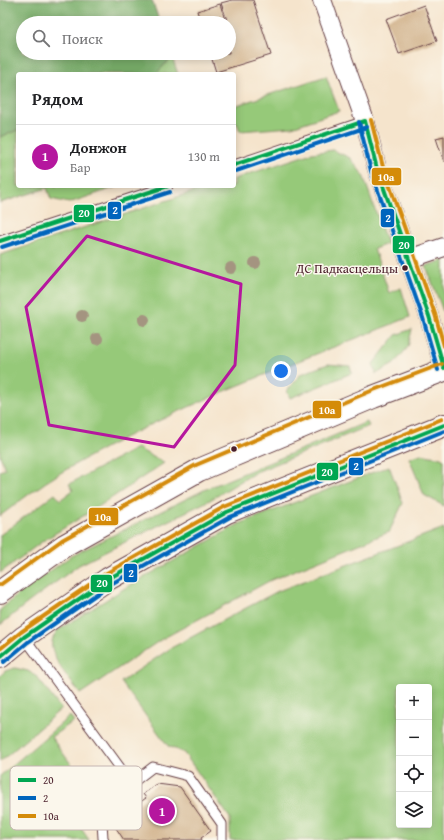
<!DOCTYPE html>
<html lang="ru">
<head>
<meta charset="utf-8">
<style>
  :root { --surface:#fff; --page:#f2f2f2; --text:#202124; --muted:#757577; --line:#e0e0e0; --accent:#b5179e }
  body { margin:0; font-family:"Gentium Book Plus",serif; background:var(--page); color:var(--text) }
  .controls { position:absolute; right:12px; bottom:12px; display:grid; overflow:hidden; border-radius:4px; box-shadow:0 2px 10px #0003 }
  .controls button { width:36px; height:36px; display:grid; place-items:center; padding:0; border:0; border-bottom:1px solid var(--line); background:var(--surface); color:var(--text); font:20px sans-serif }
  .you { position:absolute; left:281px; top:371px; width:14px; height:14px; margin:-10px; border:3px solid #fff; border-radius:50%; background:#1a73e8; box-shadow:0 0 0 6px #1a73e833 }
  .badge { display:grid; place-items:center; width:26px; height:26px; border-radius:50%; background:var(--accent); color:#fff; font-size:13px; font-weight:700 }
  .pin { position:absolute; translate:-50% -50%; border:2px solid #fff; box-shadow:0 1px 4px #0006 }
  .list { margin:0; padding:0; list-style:none }
  h2 { display:flex; justify-content:space-between; align-items:center; height:52px; margin:0; padding:0 16px; font-size:17px }
  h2 small { font-size:13px; font-weight:400; color:var(--muted) }
  .list li { display:grid; grid-template-columns:26px 1fr auto; gap:12px; align-items:center; box-sizing:border-box; height:64px; padding:0 16px; border-top:1px solid var(--line) }
  .list b { display:block; font-size:15px; white-space:nowrap }
  .list p { margin:0; font-size:13px; white-space:nowrap; color:var(--muted) }
  .list em { font-size:13px; font-style:normal; color:var(--muted) }
  .icon { flex:none; width:22px; height:22px; fill:none; stroke:currentColor; stroke-width:2; stroke-linecap:round; stroke-linejoin:round }
  .map { position:relative; flex:none; width:444px; height:840px; overflow:hidden }
  .search { position:absolute; background:var(--surface); box-shadow:0 2px 10px #0003; left:16px; top:16px; width:220px; height:44px; display:flex; align-items:center; gap:10px; box-sizing:border-box; padding:0 14px; border-radius:22px; color:var(--muted); font-size:15px }
  .panel { position:absolute; background:var(--surface); box-shadow:0 2px 10px #0003; left:16px; top:72px; width:220px; height:116px; border-radius:4px }
  .map>svg:first-child { display:block }
  .green { fill:#96c979; stroke:#707452; fill-rule:evenodd }
  .forest { fill:#78ad69; stroke:#61664a }
  .building { fill:#d1b28c }
  .lines { fill:none; stroke-linecap:round; stroke-linejoin:round }
  .service-casing { stroke:#643d43; stroke-width:11 }
  .minor-casing { stroke:#643d43; stroke-width:20 }
  .secondary-casing { stroke:#643d43; stroke-width:24 }
  .service { stroke:#fff; stroke-width:9 }
  .minor { stroke:#fff; stroke-width:18 }
  .secondary { stroke:#fff; stroke-width:22 }
  .bus-1-casing { stroke:#fbf7ec; stroke-width:7 }
  .bus-2-casing { stroke:#fbf7ec; stroke-width:7 }
  .bus-3-casing { stroke:#fbf7ec; stroke-width:7 }
  .bus-1 { stroke:#00a651; stroke-width:4 }
  .bus-2 { stroke:#0065bd; stroke-width:4 }
  .bus-3 { stroke:#d48b09; stroke-width:4 }
  .tree { fill:#a49480 }
  .marked { fill:none; stroke:#b5179e; stroke-width:3; stroke-linejoin:round }
  .bus-dot { fill:#4a1f2b; stroke:#fbf7ec; stroke-width:1.5 }
  .labels { text-anchor:middle; stroke-width:3; stroke-linejoin:round; paint-order:stroke }
  .bus-label { font-size:13px; fill:#4a1f2b; stroke:#fbf7ec; text-anchor:end }
  .key { fill:#fbf7ec; stroke:#c6b6b2; stroke-width:1 }
  .key-label { font-size:11px; fill:#4a1f2b }
  .line-badge { stroke:#fbf7ec; stroke-width:1.5 }
  .badge-label { font-size:11px; text-anchor:middle; font-weight:bold; fill:#fff }
</style>
</head>
<body>
<div class="map">
<svg width="444" height="840" viewBox="0 0 444 840">
  <rect width="100%" height="100%" fill="#fbf7ec"/>
  <filter id="ink" filterUnits="userSpaceOnUse"><feTurbulence type="fractalNoise" baseFrequency=".025" numOctaves="2"/><feDisplacementMap in="SourceGraphic" scale="8" xChannelSelector="R" yChannelSelector="G"/><feConvolveMatrix kernelMatrix="1 2 1 2 8 2 1 2 1" color-interpolation-filters="sRGB"/></filter>
  <filter id="wash" filterUnits="userSpaceOnUse"><feTurbulence type="fractalNoise" baseFrequency=".012" numOctaves="4" result="noise"/><feDisplacementMap in="SourceGraphic" scale="16" xChannelSelector="R" yChannelSelector="G"/><feGaussianBlur stdDeviation="0.9" result="paint"/><feColorMatrix in="noise" values="0 0 0 0 0 0 0 0 0 0 0 0 0 0 0 0 0 1.4 0 .05"/><feComposite in="paint" operator="in"/></filter>
  <g filter="url(#wash)">
    <rect width="100%" height="100%" fill="#f5e4cc"/>
    <path class="green" d="M172,57L178,74H156Z
      M326,76L339,111L292,127L240,131L237,123L234,124V106Z
      M18,130V186H119L69,203L51,199L47,188L0,203V137Z
      M333,150L350,158L363,175L387,244L374,249L389,293L401,288L410,317C293,364 171,407 62,472C40,485 20,501 0,516V471L5,469L0,455V255L211,186H234V179L312,153Z
      M444,260V314L426,266Z
      M412,329L408,347L394,364L376,374L373,364L396,335Z
      M328,364L350,366L352,373L290,398L287,391L301,374Z
      M367,422L369,426L256,472L210,500L79,565L29,602L0,625V610L20,593L71,556L208,488Z
      M137,448L164,463L101,505L43,541L0,573V535L55,494L60,500L73,490L69,484Z
      M421,454L441,458L444,460V506L424,495L409,458Z
      M389,466L403,503L389,532L271,580L162,639L80,694C71,680 49,658 52,641C53,637 56,633 58,630L125,588L239,524Z
      M444,528V840H230V818L184,753L168,746L121,682L171,648L278,591ZM399,687H429V825H399Z
      M15,668L28,671L37,677L61,709L0,762V676L5,671Z
      M70,716L74,721L51,737L88,787L79,825L89,840H0V776Z"/>
    <path class="forest" d="M0,0H152L160,23H23V53H170L172,57L156,74H18V130L0,137Z"/>
    <g id="blocks">
      <path class="building" d="M232,0H253L271,55L216,72L210,53H229V32L230,31L229,23H228L221,3Z
        M220,4L226,23H201L197,11Z
        M424,5L437,41L399,54L386,19Z
        M444,136V162L436,138Z
        M157,784L180,787L211,831L201,838L202,840H124L112,822L146,798L143,794Z"/>
    </g>
  </g>
  <g filter="url(#ink)">
    <use href="#blocks" fill-opacity="0" stroke="#643d43" stroke-width="1"/>
    <g class="lines">
      <defs>
        <path id="service" d="M234,165L365,121
          M0,241L168,186
          M24,637L132,784
          M104,840L103,838L101,807L153,767L188,776L222,824V840"/>
        <path id="minor" d="M322,0L365,121L377,169L429,316L444,368
          M409,259L444,247"/>
        <path id="secondary" d="M0,592L65,545L199,470L373,397L444,370
          M0,657L24,637L108,579L227,512L444,425"/>
      </defs>
      <use href="#service" class="service-casing"/>
      <use href="#minor" class="minor-casing"/>
      <use href="#secondary" class="secondary-casing"/>
      <use href="#service" class="service"/>
      <use href="#minor" class="minor"/>
      <use href="#secondary" class="secondary"/>
      <defs>
        <path id="bus-1" d="M365,121L377,169L429,316L444,368
          M234,165L365,121
          M0,241L168,186
          M0,657L24,637L108,579L227,512L444,425"/>
        <path id="bus-2" d="M359,122L371,171L423,318L438,370
          M236,171L367,127
          M2,247L170,192
          M4,662L28,642L111,584L230,517L444,431"/>
        <path id="bus-3" d="M371,120L383,167L435,314L444,346
          M0,585L62,540L196,465L371,391L442,364
          M0,649L21,632L105,574L224,507L442,419"/>
      </defs>
      <use href="#bus-1" class="bus-1-casing"/>
      <use href="#bus-2" class="bus-2-casing"/>
      <use href="#bus-3" class="bus-3-casing"/>
      <use href="#bus-1" class="bus-1"/>
      <use href="#bus-2" class="bus-2"/>
      <use href="#bus-3" class="bus-3"/>
    </g>
    <g class="tree">
      <circle cx="255" cy="263" r="6"/>
      <circle cx="231" cy="268" r="6"/>
      <circle cx="82" cy="316" r="6"/>
      <circle cx="144" cy="320" r="6"/>
      <circle cx="97" cy="339" r="6"/>
    </g>
  </g>
  <path class="marked" d="M87,236L241,284L235,365L174,447L49,425L26,307Z"/>
  <g class="bus-dot">
    <circle cx="405" cy="268" r="3.5"/>
    <circle cx="234" cy="449" r="3.5"/>
  </g>
  <g class="labels">
    <g class="bus-label">
      <text x="398" y="273">ДС Падкасцельцы</text>
    </g>
  </g>
  <rect x="10" y="766" width="132" height="64" rx="6" class="key"/>
  <rect x="18" y="778" width="18" height="4" fill="#00a651"/>
  <rect x="18" y="796" width="18" height="4" fill="#0065bd"/>
  <rect x="18" y="814" width="18" height="4" fill="#d48b09"/>
  <g class="key-label">
    <text x="43" y="784">20</text>
    <text x="43" y="802">2</text>
    <text x="43" y="820">10а</text>
  </g>
  <g class="line-badge">
    <rect x="371" y="167" width="31" height="19" rx="4" fill="#d48b09"/>
    <rect x="107" y="201" width="15" height="19" rx="4" fill="#0065bd"/>
    <rect x="73" y="204" width="22" height="19" rx="4" fill="#00a651"/>
    <rect x="380" y="208" width="15" height="20" rx="4" fill="#0065bd"/>
    <rect x="392" y="235" width="23" height="19" rx="4" fill="#00a651"/>
    <rect x="312" y="400" width="30" height="19" rx="4" fill="#d48b09"/>
    <rect x="348" y="457" width="16" height="19" rx="4" fill="#0065bd"/>
    <rect x="316" y="462" width="23" height="19" rx="4" fill="#00a651"/>
    <rect x="88" y="507" width="31" height="19" rx="4" fill="#d48b09"/>
    <rect x="123" y="563" width="15" height="20" rx="4" fill="#0065bd"/>
    <rect x="90" y="574" width="23" height="19" rx="4" fill="#00a651"/>
  </g>
  <g class="badge-label">
    <text x="386" y="181">10а</text>
    <text x="115" y="214">2</text>
    <text x="84" y="217">20</text>
    <text x="388" y="222">2</text>
    <text x="404" y="249">20</text>
    <text x="327" y="414">10а</text>
    <text x="356" y="470">2</text>
    <text x="327" y="476">20</text>
    <text x="103" y="521">10а</text>
    <text x="131" y="577">2</text>
    <text x="102" y="587">20</text>
  </g>
</svg>
<div class="controls">
<button>+</button>
<button>−</button>
<button><svg class="icon" aria-label="locate" viewBox="0 0 24 24"><circle cx="12" cy="12" r="6"/><path d="M12 2v4M12 18v4M2 12h4M18 12h4"/></svg></button>
<button><svg class="icon" aria-label="layers" viewBox="0 0 24 24"><path d="M12 4l9 5-9 5-9-5zM3 14l9 5 9-5"/></svg></button>
</div>
<div class="you"></div>
<div class="pin badge" style="left:162px;top:811px">1</div>
<div class="search"><svg class="icon" aria-label="search" viewBox="0 0 24 24"><circle cx="10" cy="10" r="6"/><path d="M15 15l6 6"/></svg>Поиск</div>
<section class="panel">
<h2>Рядом<small></small></h2>
<ul class="list">
<li><span class="badge">1</span><div><b>Донжон</b><p>Бар</p></div><em>130 m</em></li>
</ul>
</section>
</div>
</body>
</html>
